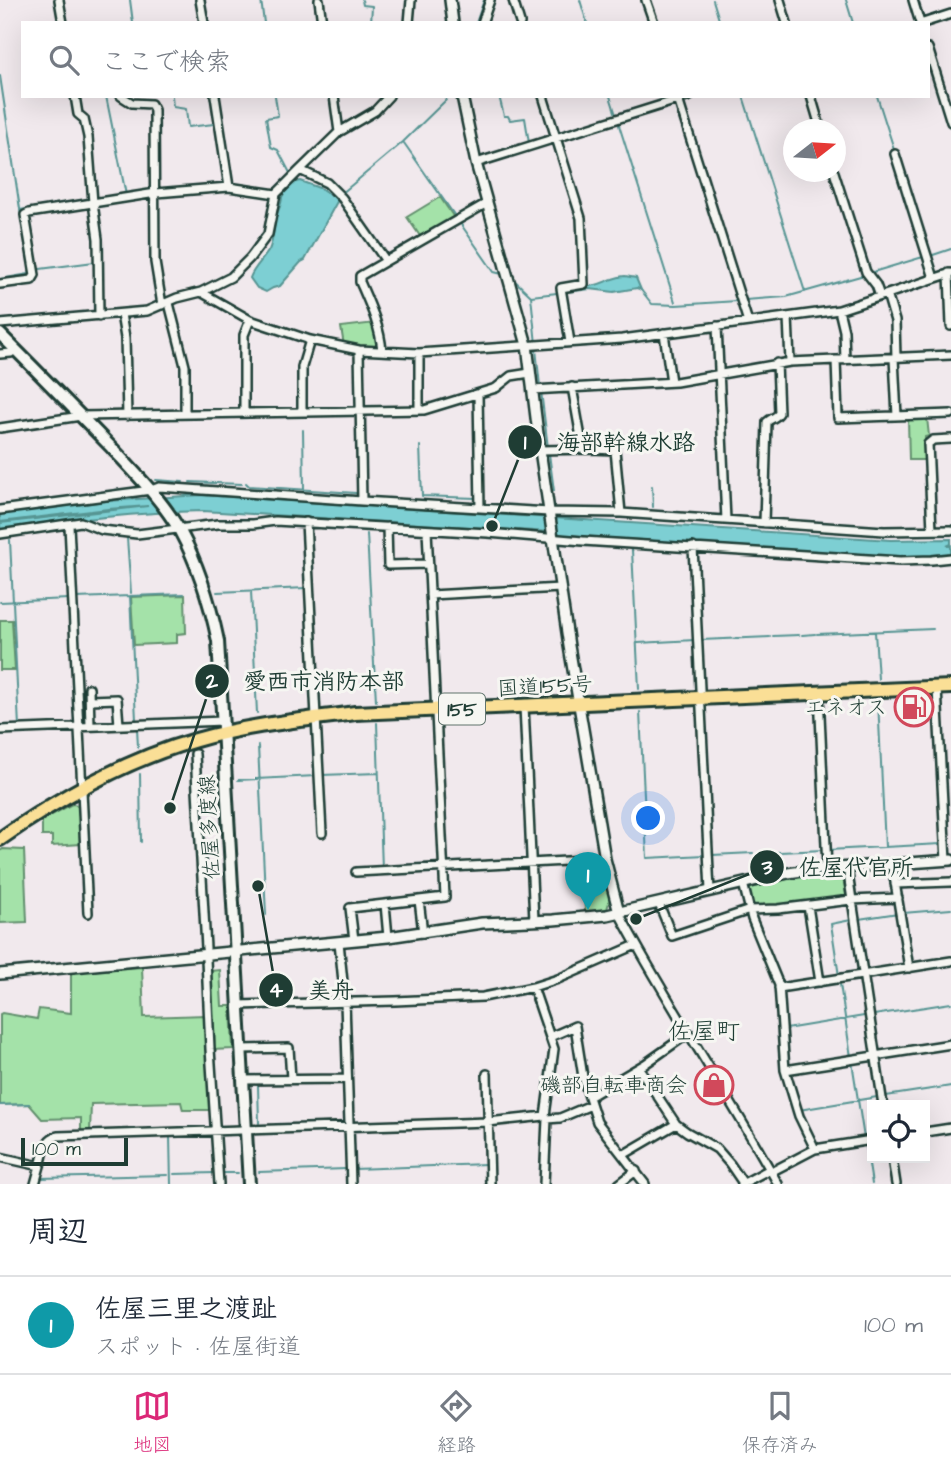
<!DOCTYPE html>
<html lang="ja">
<head>
<meta charset="utf-8">
<style>
  :root { --surface:#fff; --page:#f2f2f3; --text:#1f2937; --muted:#747a83; --line:#e0e1e3; --accent:#db2777 }
  body { margin:0; font-family:"Architects Daughter","Klee One",sans-serif; background:var(--page); color:var(--text) }
  .controls { position:absolute; right:21px; bottom:21px; display:grid; overflow:hidden; border-radius:0px; box-shadow:0 7px 28px #0002 }
  .controls button { width:63px; height:63px; display:grid; place-items:center; padding:0; border:0; border-bottom:2px solid var(--line); background:var(--surface); color:var(--text); font:35px sans-serif }
  .compass { position:absolute; left:783px; top:119px; width:63px; height:63px; border-radius:50%; background:var(--surface); box-shadow:0 7px 28px #0002; rotate:73deg }
  .scale { position:absolute; left:21px; bottom:18px; width:107px; box-sizing:border-box; padding-left:7px; border:4px solid #1f3d34; border-top:0; font-size:19px; line-height:24px; white-space:nowrap; color:#1f3d34; -webkit-text-stroke:5px #f6f6f2; paint-order:stroke }
  .you { position:absolute; left:649px; top:819px; width:24px; height:24px; margin:-18px; border:5px solid #fff; border-radius:50%; background:#1a73e8; box-shadow:0 0 0 10px #1a73e833 }
  .badge { display:grid; place-items:center; width:46px; height:46px; border-radius:50%; background:var(--accent); color:#fff; font-size:23px; font-weight:700 }
  .pin { position:absolute; translate:-50% -58px; filter:drop-shadow(0 2px 4px #0008) }
  .pin::after { content:''; position:absolute; top:37px; width:24px; height:21px; background:inherit; clip-path:polygon(0 0,100% 0,50% 100%) }
  .list { margin:0; padding:0; list-style:none }
  h2 { display:flex; justify-content:space-between; align-items:center; height:91px; margin:0; padding:0 28px; font-size:30px }
  h2 small { font-size:23px; font-weight:400; color:var(--muted) }
  .list li { display:grid; grid-template-columns:46px 1fr auto; gap:21px; align-items:center; box-sizing:border-box; height:98px; padding:0 28px; border-top:2px solid var(--line) }
  .list b { display:block; font-size:26px; white-space:nowrap }
  .list p { margin:0; font-size:23px; white-space:nowrap; color:var(--muted) }
  .list em { font-size:23px; font-style:normal; color:var(--muted) }
  .icon { flex:none; width:38px; height:38px; fill:none; stroke:currentColor; stroke-width:2; stroke-linecap:round; stroke-linejoin:round }
  .map { position:relative; flex:none; width:951px; height:1184px; overflow:hidden }
  .search { position:absolute; background:var(--surface); box-shadow:0 7px 28px #0002; left:21px; right:21px; top:21px; height:77px; display:flex; align-items:center; gap:18px; box-sizing:border-box; padding:0 24px; border-radius:0px; color:var(--muted); font-size:26px }
  .sheet { height:189px; background:var(--surface) }
  nav { display:flex; justify-content:space-around; align-items:center; box-sizing:border-box; height:98px; border-top:2px solid var(--line); background:var(--surface); font-size:19px; color:var(--muted) }
  nav a { display:grid; justify-items:center; gap:4px }
  nav .on { color:var(--accent) }
  .map>svg:first-child { display:block }
  .green { fill:#a4e2a9; stroke:#62906e; stroke-width:2 }
  .water { fill:#7dcfd3; stroke:#579593; stroke-width:2 }
  .lines { fill:none; stroke-linecap:round; stroke-linejoin:round }
  .stream { stroke:#579593; stroke-width:2 }
  .minor-casing { stroke:#1f3d34; stroke-width:12 }
  .tertiary-casing { stroke:#1f3d34; stroke-width:14 }
  .secondary-casing { stroke:#1f3d34; stroke-width:16 }
  .trunk-casing { stroke:#1f3d34; stroke-width:18 }
  .minor { stroke:#f6f6f2; stroke-width:7 }
  .tertiary { stroke:#f6f6f2; stroke-width:9 }
  .secondary { stroke:#f6f6f2; stroke-width:10 }
  .trunk { stroke:#fadf96; stroke-width:12 }
  .labels { text-anchor:middle; stroke-width:6; stroke-linejoin:round; paint-order:stroke }
  .shield { fill:#f6f6f2; stroke:#60746d; stroke-width:2 }
  .shield-label { font-size:19px; font-weight:bold; fill:#1f3d34 }
  .street-label { font-size:21px; fill:#1f3d34; stroke:#f6f6f2 }
  .poi-label { font-size:21px; fill:#1f3d34; stroke:#f6f6f2; text-anchor:end }
  .quarter-label { font-size:24px; fill:#1f3d34; stroke:#f6f6f2 }
  .leader { fill:none; stroke:#1f3d34; stroke-width:2.5 }
  .callout-dot { fill:#1f3d34; stroke:#f6f6f2; stroke-width:2.5 }
  .mark-label { font-size:21px; text-anchor:middle; font-weight:bold; fill:#fff }
  .callout-label { font-size:23px; text-anchor:middle; font-weight:bold; fill:#1f3d34; stroke:#f6f6f2; stroke-width:6; stroke-linejoin:round; paint-order:stroke }
</style>
</head>
<body>
<div class="map">
<svg width="951" height="1184" viewBox="0 0 951 1184">
  <rect width="100%" height="100%" fill="#f1e9ed"/>
  <filter id="ink" filterUnits="userSpaceOnUse"><feTurbulence type="fractalNoise" baseFrequency=".0143" numOctaves="2"/><feDisplacementMap in="SourceGraphic" scale="14" xChannelSelector="R" yChannelSelector="G"/><feConvolveMatrix kernelMatrix="1 2 1 2 8 2 1 2 1" color-interpolation-filters="sRGB"/></filter>
  <g filter="url(#ink)">
    <path class="green" d="M440,197L455,219L422,239L407,217Z
      M375,323L380,349L344,346L341,327Z
      M927,418L929,436L925,437V460H909L908,419Z
      M185,595L186,633L177,634V643L134,645L131,597Z
      M0,620H12L15,670H0Z
      M72,804L79,805L81,844L52,846V836H42V820Z
      M3,849L24,850L27,922L0,923V851Z
      M829,874L840,875L843,877L846,895L842,898L783,905L751,906L747,889L791,878Z
      M607,883L610,899L607,909L585,912L584,886Z
      M142,967L144,1017L206,1015L211,1110H183L181,1102L91,1104L90,1133H81V1118L42,1119L29,1104L0,1105V1014L2,1013L37,1019L39,1009L71,1013V972Z
      M220,970L222,1006H231L233,1049L212,1050L210,971Z"/>
    <path class="water" d="M300,181L322,189L331,196L336,195L339,198L305,260L301,262L280,286L273,288L266,292L257,288L250,278C254,267 263,260 269,250C274,239 273,228 276,217C278,210 282,204 282,197C287,188 290,183 300,181Z
      M625,276L636,278L641,290L637,288L614,292L590,289L567,292C575,288 586,287 596,285C606,282 614,277 625,276Z
      M201,495L891,540L951,539V544L947,546H951V555L932,557H894L564,535L551,532L203,511C135,512 68,521 0,530V523L148,506L108,509L0,522V514L106,501Z"/>
    <g class="lines">
      <path class="stream" d="M130,0L133,23
        M261,0L264,23
        M362,0L363,5L372,6L371,23
        M580,0L587,23
        M713,0L720,23
        M846,0L853,23
        M476,23L484,0
        M0,76L20,209
        M106,96L126,195
        M172,96L173,107L186,109L188,127L214,124
        M275,96L278,116L266,118L271,147L278,150L290,173
        M499,96L504,116H508L510,120L525,118L529,143
        M610,96L616,115
        M743,96L805,292
        M877,96L894,149
        M618,122L675,302
        M404,143L457,219
        M232,183L275,190
        M341,194L403,142L446,100L447,96
        M460,223L494,272L502,274
        M930,256L951,249
        M40,269L94,262
        M873,272L923,257
        M512,278L531,296L536,344
        M0,279L29,274L30,270L20,210L89,199
        M641,290L652,304L676,305L737,301
        M531,296L557,293
        M745,300L786,297L864,275
        M536,349L540,386
        M541,391L548,448
        M303,430L304,489
        M420,446L422,496L476,498V478
        M549,454L554,491
        M156,480L183,482
        M190,482L242,484
        M246,483L249,486L356,493
        M652,486L653,507
        M367,534L376,701
        M127,538L131,593
        M10,540L19,727
        M632,550L639,689
        M251,591L257,713
        M217,592L306,588
        M130,596L136,720
        M76,598L184,594
        M0,602L69,599
        M875,632L878,679
        M817,634L933,629
        M802,635L815,634
        M773,636L799,635
        M701,640L770,637
        M638,643L695,640
        M878,700L885,847
        M640,712L647,858L705,855
        M377,723L382,869
        M137,728L138,747
        M258,746L266,915
        M140,774L141,842
        M321,775L378,773
        M238,780L316,776
        M828,850L941,844
        M759,853L823,850
        M712,855L753,853
        M903,913L951,909
        M859,919L898,913
        M839,976L831,924L851,920
        M840,984L851,1057
        M874,1015L951,1003
        M786,1029L864,1016
        M852,1062L864,1138
        M258,1086L259,1123
        M886,1096L951,1086
        M0,1105L29,1104
        M799,1110L877,1097
        M170,1136L171,1184
        M866,1145L872,1184
        M354,1169L486,1164
        M259,1172L346,1169
        M223,1173H238
        M174,1174L215,1173
        M40,1178L168,1175"/>
      <defs>
        <path id="minor" d="M59,0L63,23
          M200,0L204,23
          M319,0L322,23
          M513,0L520,23
          M646,0L654,23
          M780,0L787,23
          M913,0L920,23
          M409,23L411,0
          M482,23L490,0
          M923,23L951,14
          M928,48L951,122
          M75,96L78,114L84,119L88,137L93,203L98,239L99,316
          M121,96L132,103L151,104L154,110L155,262L162,305
          M215,96L229,187
          M334,96L339,132
          M543,96L581,218L584,284L561,288L570,342
          M677,96L748,322
          M811,96L821,130
          M895,154L934,278
          M476,163L690,96
          M300,170L339,132L375,111L389,96
          M834,172L866,272L876,285L880,296
          M949,273L951,326
          M0,284L32,280L35,275L25,215L29,213L156,193L229,187L276,194
          M201,292L250,320L310,340L359,350L419,353L622,339L839,310L951,273
          M887,294L895,321L896,358
          M169,303L185,366V414
          M839,310L844,331L845,360
          M121,314L125,338L127,416
          M788,317L790,362
          M0,324L147,311L177,298L201,292L231,277L250,258L268,234L276,194L300,170L327,183L342,198L386,261L487,203
          M717,326L726,520
          M664,333L671,382
          M359,350L362,501
          M382,351C380,326 370,305 360,282V276L386,261
          M419,353V410
          M0,354L11,353L15,349
          M894,358L897,416
          M836,360L838,418L951,414
          M572,387L583,449
          M532,390L676,382L790,362L951,355
          M478,394L480,508
          M302,412V367L310,340
          M244,413V335L250,320
          M0,428L81,416L424,410L496,388L511,376L530,373
          M540,450L591,449L615,450L621,513
          M0,510L151,490L159,487L362,501L549,512L621,513L884,531L951,530
          M306,522L322,833
          M764,523L767,422C771,418 776,418 779,413L777,363
          M69,525L88,913
          M387,527L388,565L428,564
          M932,530L928,444L933,440L951,439
          M0,534L81,522L102,530L137,534L218,524H253L275,521L488,533L583,541L900,561L932,560L951,558
          M693,547L710,891
          M430,595L561,588
          M89,688L90,726
          M937,688L946,861
          M819,693L827,868
          M90,700L117,699L119,725
          M524,706L534,920
          M0,730L223,721
          M195,754L206,948
          M892,864L909,968
          M847,867L883,1105
          M356,872L605,859
          M743,883L752,919L779,985L785,1070L799,1116L815,1149
          M895,884L951,882
          M419,900L423,933
          M385,904L388,937
          M659,904L672,936L750,910L778,909L851,900L898,898
          M808,906L820,982
          M619,913C668,1005 727,1092 778,1184
          M354,940L350,908L445,897L427,530
          M339,942L345,1002L351,1184
          M206,959L210,1049L219,1184
          M533,987L554,1049L545,1116L547,1119L544,1184
          M779,988L951,961
          M239,1005L395,1001L483,997L533,987L558,979L636,945
          M550,1037L575,1026L583,1077L589,1097
          M242,1049L289,1048L291,1079
          M639,1068L676,1124L687,1132L717,1149L730,1164L743,1183
          M785,1070L951,1044
          M487,1074L490,1184
          M244,1080L347,1079
          M547,1119L560,1118L591,1105
          M925,1132L951,1128
          M623,1155L676,1124
          M0,1157L40,1166C44,1154 44,1138 58,1136L488,1122L545,1116
          M892,1158L896,1184
          M771,1172L815,1149L872,1140
          M35,1184L40,1166
          M619,1184L636,1171
          M645,1184L597,1122L589,1097L645,1064L689,1033
          M742,1184L770,1169"/>
        <path id="tertiary" d="M450,0L453,23
          M462,96L476,163L527,345L540,450L569,646L605,859L619,913
          M0,974L388,937L482,923L553,920L607,915L788,873L809,870L951,860"/>
        <path id="secondary" d="M0,334C38,372 75,410 112,448C136,474 162,500 180,531C199,566 210,603 218,641L249,1184"/>
        <path id="trunk" d="M0,839C60,797 125,760 196,740C248,725 302,720 355,713L951,687"/>
      </defs>
      <use href="#minor" class="minor-casing"/>
      <use href="#tertiary" class="tertiary-casing"/>
      <use href="#secondary" class="secondary-casing"/>
      <use href="#trunk" class="trunk-casing"/>
      <use href="#minor" class="minor"/>
      <use href="#tertiary" class="tertiary"/>
      <use href="#secondary" class="secondary"/>
      <use href="#trunk" class="trunk"/>
    </g>
  </g>
  <defs>
    <symbol id="fuel-ring" viewBox="-11 -11 22 22"><circle r="9.5" fill="#f6f6f2" stroke="#d1495b" stroke-width="1.5"/><path d="M-5.5-6h7V0h2V4h1.3V-2.5L3-4.5l.8-.8L6-3V5H2.5V1h-1V6h-7ZM-4.2-4.7v3.2H.2V-4.7Z" fill="#d1495b"/></symbol>
    <symbol id="shop-ring" viewBox="-11 -11 22 22"><circle r="9.5" fill="#f6f6f2" stroke="#d1495b" stroke-width="1.5"/><path d="M-5-2.5h2.3a2.7 3.5 0 0 1 5.4 0H5L5.5 6h-11ZM-1.5-2.5h3a1.5 2.3 0 0 0-3 0Z" fill="#d1495b"/></symbol>
  </defs>
  <g fill-rule="evenodd">
    <use href="#fuel-ring" x="892" y="685" width="44" height="44"/>
    <use href="#shop-ring" x="692" y="1063" width="44" height="44"/>
  </g>
  <g class="labels">
    <rect class="shield" x="439" y="693.5" width="46" height="31" rx="5"/>
    <g class="shield-label">
      <text x="462" y="716">155</text>
    </g>
    <g class="street-label">
      <text transform="translate(545 686) rotate(-3)" y="7">国道155号</text>
      <text transform="translate(209 827) rotate(-93)" y="7">佐屋多度線</text>
    </g>
    <g class="poi-label">
      <text x="887" y="714">エネオス</text>
      <text x="687" y="1092">磯部自転車商会</text>
    </g>
    <g class="quarter-label">
      <text x="704" y="1039">佐屋町</text>
    </g>
  </g>
  <path class="leader" d="M492 526L525 442M170 808L212 681M636 919L767 867M258 886L276 990"/>
  <g class="callout-dot">
    <circle cx="492" cy="526" r="7"/>
    <circle cx="170" cy="808" r="7"/>
    <circle cx="636" cy="919" r="7"/>
    <circle cx="258" cy="886" r="7"/>
    <circle cx="525" cy="442" r="18"/>
    <circle cx="212" cy="681" r="18"/>
    <circle cx="767" cy="867" r="18"/>
    <circle cx="276" cy="990" r="18"/>
  </g>
  <g class="mark-label">
    <text x="525" y="449">1</text>
    <text x="212" y="688">2</text>
    <text x="767" y="874">3</text>
    <text x="276" y="997">4</text>
  </g>
  <g class="callout-label">
    <text x="626" y="450">海部幹線水路</text>
    <text x="324" y="689">愛西市消防本部</text>
    <text x="856" y="875">佐屋代官所</text>
    <text x="331" y="998">美舟</text>
  </g>
</svg>
<div class="controls">
<button><svg class="icon" aria-label="locate" viewBox="0 0 24 24"><circle cx="12" cy="12" r="6"/><path d="M12 2v4M12 18v4M2 12h4M18 12h4"/></svg></button>
</div>
<svg class="compass" viewBox="-18 -18 36 36"><path d="M0-13l5 13h-10z" fill="#e53935"/><path d="M0 13l5-13h-10z" fill="#747a83"/></svg>
<div class="scale">100 m</div>
<div class="you"></div>
<div class="pin badge" style="left:588px;top:910px;background:#0f9aa8">1</div>
<div class="search"><svg class="icon" aria-label="search" viewBox="0 0 24 24"><circle cx="10" cy="10" r="6"/><path d="M15 15l6 6"/></svg>ここで検索</div>
</div>
<section class="sheet">
<h2>周辺<small></small></h2>
<ul class="list">
<li><span class="badge" style="background:#0f9aa8">1</span><div><b>佐屋三里之渡趾</b><p>スポット · 佐屋街道</p></div><em>100 m</em></li>
</ul>
</section>
<nav>
<a class="on"><svg class="icon" aria-label="map" viewBox="0 0 24 24"><path d="M3 6l6-2 6 2 6-2v14l-6 2-6-2-6 2zM9 4v14M15 6v14"/></svg>地図</a>
<a><svg class="icon" aria-label="directions" viewBox="0 0 24 24"><path d="M12 3l9 9-9 9-9-9zM9 14v-3h6M13 9l2 2-2 2"/></svg>経路</a>
<a><svg class="icon" aria-label="saved" viewBox="0 0 24 24"><path d="M7 4h10v16l-5-4-5 4z"/></svg>保存済み</a>
</nav>
</body>
</html>
